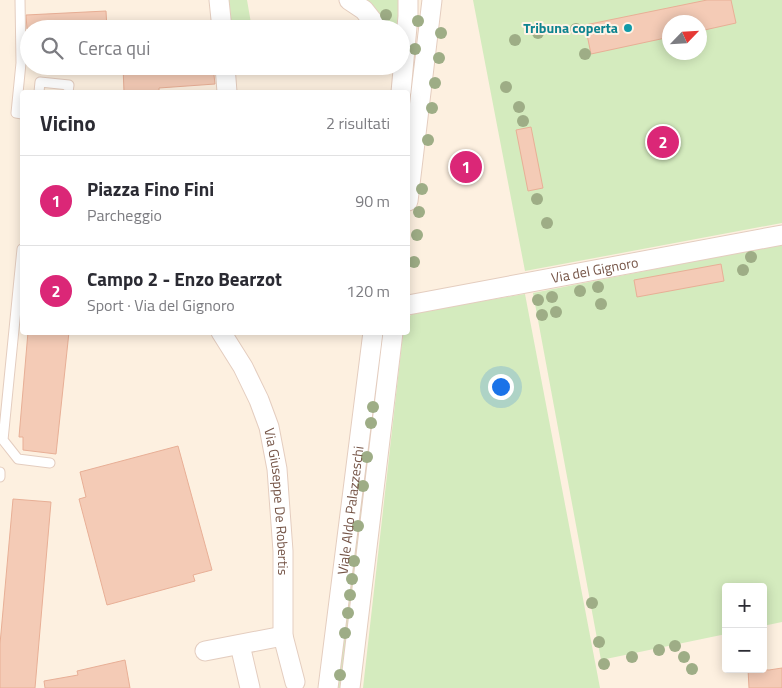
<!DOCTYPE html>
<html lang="it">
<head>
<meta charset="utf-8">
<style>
  :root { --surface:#fff; --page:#f7f7f7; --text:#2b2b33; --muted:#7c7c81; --line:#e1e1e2; --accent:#db2777 }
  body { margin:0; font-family:"Titillium Web",sans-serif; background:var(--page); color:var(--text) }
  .controls { position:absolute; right:15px; bottom:15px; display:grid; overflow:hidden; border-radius:5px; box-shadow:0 2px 12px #0003 }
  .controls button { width:45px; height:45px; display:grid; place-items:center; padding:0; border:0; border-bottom:1px solid var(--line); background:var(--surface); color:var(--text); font:25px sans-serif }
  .compass { position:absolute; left:662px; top:15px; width:45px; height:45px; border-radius:50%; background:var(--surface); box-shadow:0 2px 12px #0003; rotate:65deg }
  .you { position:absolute; left:500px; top:386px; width:18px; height:18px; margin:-12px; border:4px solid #fff; border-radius:50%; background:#1a73e8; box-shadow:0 0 0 8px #1a73e833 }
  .badge { display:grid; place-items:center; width:32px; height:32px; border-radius:50%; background:var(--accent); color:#fff; font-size:16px; font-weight:700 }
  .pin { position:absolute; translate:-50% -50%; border:2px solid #fff; box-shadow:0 1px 5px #0006 }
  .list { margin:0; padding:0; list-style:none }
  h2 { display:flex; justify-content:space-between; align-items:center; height:65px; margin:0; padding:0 20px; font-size:21px }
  h2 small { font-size:16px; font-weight:400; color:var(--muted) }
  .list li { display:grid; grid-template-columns:32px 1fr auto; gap:15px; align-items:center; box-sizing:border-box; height:90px; padding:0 20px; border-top:1px solid var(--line) }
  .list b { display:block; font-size:19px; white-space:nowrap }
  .list p { margin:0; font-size:16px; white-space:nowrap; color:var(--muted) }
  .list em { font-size:16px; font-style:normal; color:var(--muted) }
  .icon { flex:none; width:28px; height:28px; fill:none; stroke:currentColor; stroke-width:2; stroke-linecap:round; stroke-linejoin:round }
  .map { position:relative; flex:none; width:782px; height:688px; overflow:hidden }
  .search { position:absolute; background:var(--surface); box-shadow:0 2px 12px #0003; left:20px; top:20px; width:390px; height:55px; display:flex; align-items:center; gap:12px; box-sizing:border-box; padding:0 18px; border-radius:28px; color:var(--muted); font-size:19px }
  .panel { position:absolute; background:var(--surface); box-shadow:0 2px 12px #0003; left:20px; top:90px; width:390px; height:245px; border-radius:5px }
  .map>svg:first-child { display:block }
  .green { fill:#d4ebbe; fill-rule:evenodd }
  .building { fill:#f4cbb6; stroke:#e8af96 }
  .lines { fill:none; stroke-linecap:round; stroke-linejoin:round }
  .service-casing { stroke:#e4cdbf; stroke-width:11 }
  .minor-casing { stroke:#e4cdbf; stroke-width:21 }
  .service { stroke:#fff; stroke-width:9 }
  .minor { stroke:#fff; stroke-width:19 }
  .tree { fill:#9ead86 }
  .culture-dot { fill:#0f9aa8; stroke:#fff4e7; stroke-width:2 }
  .labels { text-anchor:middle; stroke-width:4; stroke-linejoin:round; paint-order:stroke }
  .culture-label { font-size:14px; font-weight:bold; fill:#0d838f; stroke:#fff4e7; text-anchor:end }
  .street-label { font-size:14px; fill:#755446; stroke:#fff4e7 }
</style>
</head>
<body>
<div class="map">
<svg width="782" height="688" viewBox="0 0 782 688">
  <rect width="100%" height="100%" fill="#fdf0e0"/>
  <path class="green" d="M224,0H247L252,29H227Z
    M363,0H399L398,29H386Z
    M473,0H782V223L525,271ZM670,22H700V52H670Z
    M782,244V622L763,626V587H726V634L601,660L533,293Z
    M525,294L600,688H363L403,333L408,332V317L416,312Z
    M378,333H384L340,688H335Z"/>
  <path class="building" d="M707,0H731L736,23L700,31V22H670V37L591,54L585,25Z
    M106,11L107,29H27L26,15Z
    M123,66H213L215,84L159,88V92H124Z
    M531,127L543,188L528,191L516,130Z
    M721,264L724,281L637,297L634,280Z
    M28,332H69L56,454L23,450V437H19Z
    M178,446L212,570L193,575L195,581L107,605L79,499L86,497L80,472Z
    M13,499L51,502L35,688H0V644Z
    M125,660L130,688H45L44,681L78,675L77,671Z
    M782,668V688H749L748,669L769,670Z"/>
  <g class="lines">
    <defs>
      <path id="service" d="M20,0L21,63L16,113L22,114
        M39,92L40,82L69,85L68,92
        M22,249L3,440L18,459L50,463
        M0,472V477"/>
      <g id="minor">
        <path d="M219,0L222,29"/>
        <path d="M349,0L364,10L379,29"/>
        <path d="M225,66L227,92"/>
        <path d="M401,92L408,16V0"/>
        <path d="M408,201L432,0"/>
        <path id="s1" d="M408,305L782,235"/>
        <path id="s2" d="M221,332L243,367L259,400L269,427L277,469L283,551V636L295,682"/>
        <path d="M240,645L250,688"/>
        <path d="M205,651L283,636"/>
        <path id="s3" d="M328,688L373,332"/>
        <path d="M350,688L393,332"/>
      </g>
    </defs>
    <use href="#service" class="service-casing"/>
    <use href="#minor" class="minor-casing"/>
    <use href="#service" class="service"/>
    <use href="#minor" class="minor"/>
  </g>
  <g class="tree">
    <circle cx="386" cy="15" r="6"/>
    <circle cx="418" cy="21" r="6"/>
    <circle cx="576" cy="29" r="6"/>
    <circle cx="441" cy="33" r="6"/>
    <circle cx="538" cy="33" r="6"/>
    <circle cx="515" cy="40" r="6"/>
    <circle cx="415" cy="49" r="6"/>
    <circle cx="585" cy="54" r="6"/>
    <circle cx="439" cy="58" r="6"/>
    <circle cx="435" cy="83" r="6"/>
    <circle cx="506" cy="87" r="6"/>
    <circle cx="519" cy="107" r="6"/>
    <circle cx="432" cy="108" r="6"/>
    <circle cx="523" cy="121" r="6"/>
    <circle cx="428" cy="140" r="6"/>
    <circle cx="422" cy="189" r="6"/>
    <circle cx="537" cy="199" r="6"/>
    <circle cx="419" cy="212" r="6"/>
    <circle cx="547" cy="223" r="6"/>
    <circle cx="417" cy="235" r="6"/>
    <circle cx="751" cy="257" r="6"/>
    <circle cx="414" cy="262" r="6"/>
    <circle cx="743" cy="270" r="6"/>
    <circle cx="598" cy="287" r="6"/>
    <circle cx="580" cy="291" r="6"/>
    <circle cx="552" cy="297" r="6"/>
    <circle cx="538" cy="300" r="6"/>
    <circle cx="601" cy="304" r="6"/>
    <circle cx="556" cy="312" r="6"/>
    <circle cx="542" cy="315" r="6"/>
    <circle cx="373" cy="407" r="6"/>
    <circle cx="371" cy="423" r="6"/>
    <circle cx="367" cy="457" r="6"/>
    <circle cx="363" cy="486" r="6"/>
    <circle cx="358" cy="526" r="6"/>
    <circle cx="354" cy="561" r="6"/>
    <circle cx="352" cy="579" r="6"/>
    <circle cx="350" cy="595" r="6"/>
    <circle cx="592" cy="603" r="6"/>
    <circle cx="348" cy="613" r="6"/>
    <circle cx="345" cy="633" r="6"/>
    <circle cx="599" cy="642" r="6"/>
    <circle cx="675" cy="646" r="6"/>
    <circle cx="659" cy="650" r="6"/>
    <circle cx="632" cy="657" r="6"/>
    <circle cx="684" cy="657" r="6"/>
    <circle cx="604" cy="664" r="6"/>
    <circle cx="692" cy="669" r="6"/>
    <circle cx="340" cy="675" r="6"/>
  </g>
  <circle class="culture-dot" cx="628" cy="28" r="5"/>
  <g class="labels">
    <g class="culture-label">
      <text x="618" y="33">Tribuna coperta</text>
    </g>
    <g class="street-label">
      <text dy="5" stroke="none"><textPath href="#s1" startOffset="190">Via del Gignoro</textPath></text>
      <text dy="5" stroke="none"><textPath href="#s2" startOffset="182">Via Giuseppe De Robertis</textPath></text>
      <text dy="5" stroke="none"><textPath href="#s3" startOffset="179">Viale Aldo Palazzeschi</textPath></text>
    </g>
  </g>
</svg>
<div class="controls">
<button>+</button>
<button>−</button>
</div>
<svg class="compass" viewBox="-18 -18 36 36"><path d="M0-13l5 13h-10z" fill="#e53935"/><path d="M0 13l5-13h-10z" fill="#7c7c81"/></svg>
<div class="you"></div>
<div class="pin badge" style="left:466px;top:167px">1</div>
<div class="pin badge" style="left:663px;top:142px">2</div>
<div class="search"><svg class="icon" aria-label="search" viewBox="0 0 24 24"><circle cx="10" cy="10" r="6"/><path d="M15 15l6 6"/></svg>Cerca qui</div>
<section class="panel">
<h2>Vicino<small>2 risultati</small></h2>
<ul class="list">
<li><span class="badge">1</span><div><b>Piazza Fino Fini</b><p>Parcheggio</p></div><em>90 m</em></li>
<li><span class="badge">2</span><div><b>Campo 2 - Enzo Bearzot</b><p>Sport · Via del Gignoro</p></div><em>120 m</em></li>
</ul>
</section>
</div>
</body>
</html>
